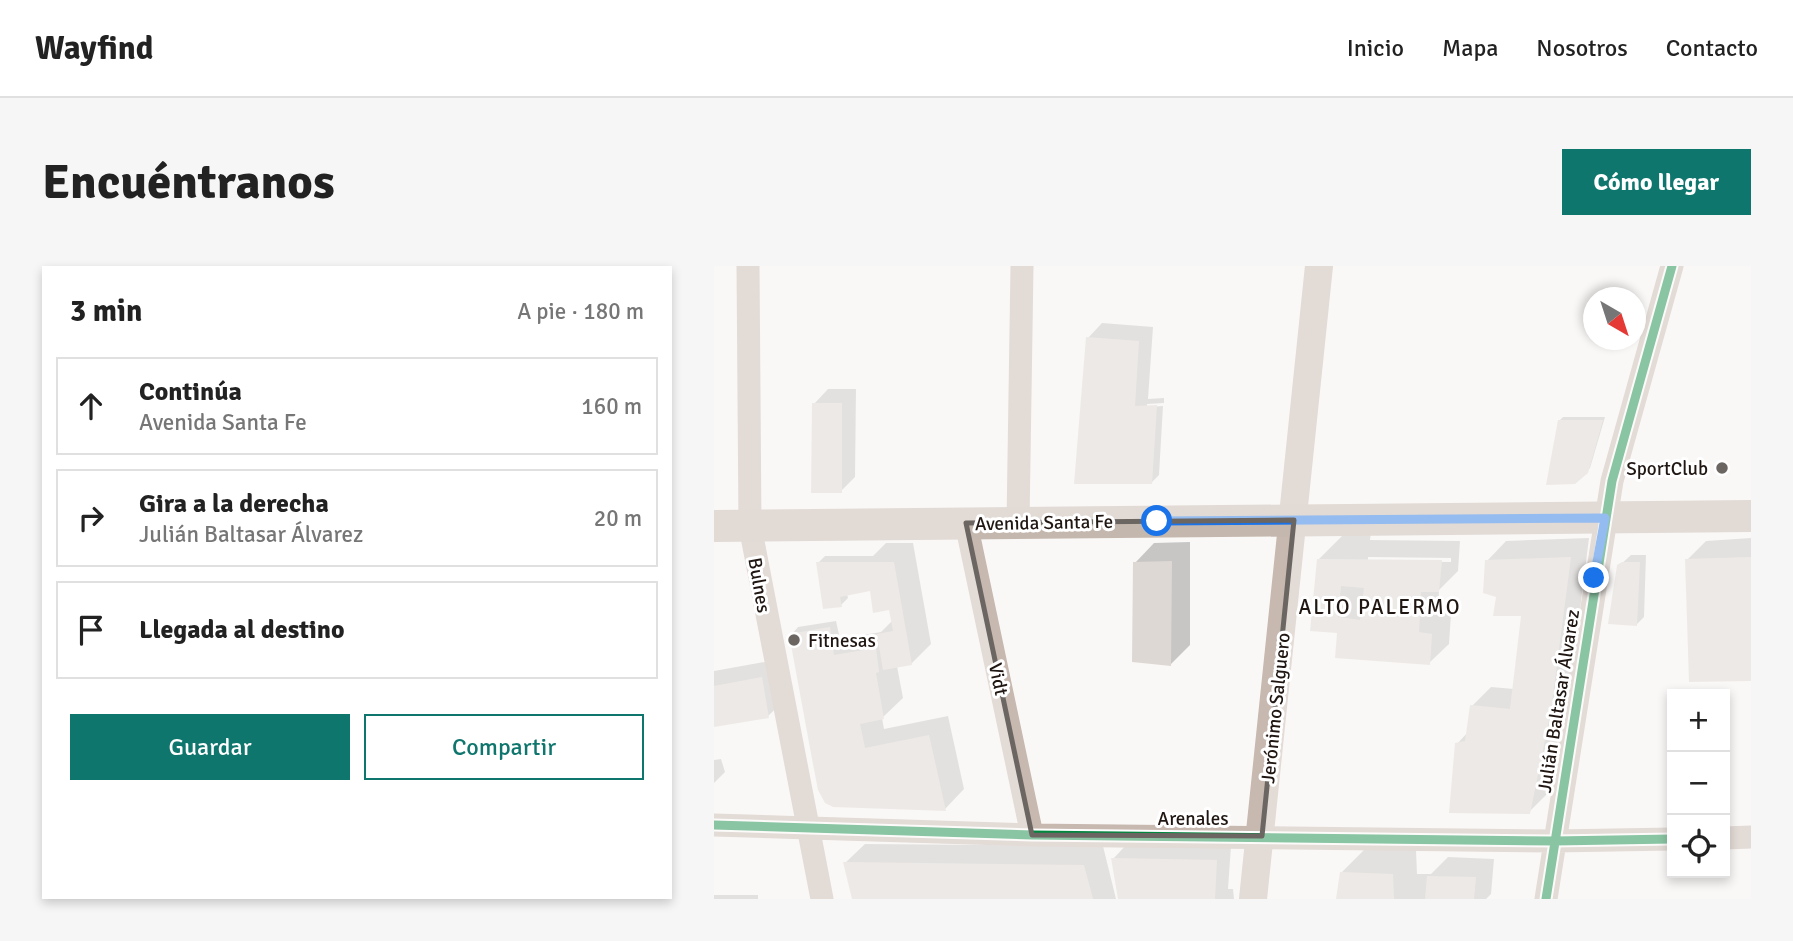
<!DOCTYPE html>
<html lang="es">
<head>
<meta charset="utf-8">
<style>
  :root { --surface:#fff; --page:#f6f6f6; --text:#222; --muted:#767676; --line:#e0e0e0; --accent:#0f766e }
  body { margin:0; font-family:Signika,sans-serif; background:var(--page); color:var(--text) }
  .controls { position:absolute; right:21px; bottom:21px; display:grid; overflow:hidden; border-radius:0px; box-shadow:0 4px 10px #0003 }
  .controls button { width:63px; height:63px; display:grid; place-items:center; padding:0; border:0; border-bottom:2px solid var(--line); background:var(--surface); color:var(--text); font:35px sans-serif }
  .compass { position:absolute; left:869px; top:21px; width:63px; height:63px; border-radius:50%; background:var(--surface); box-shadow:0 4px 10px #0003; rotate:141deg }
  .stop { position:absolute; width:21px; height:21px; margin:-16px; border:5px solid #1a73e8; border-radius:50%; background:#fff }
  .stop.end { background:#1a73e8; border-color:#fff; box-shadow:0 2px 7px #0008 }
  .list { margin:0; padding:0; list-style:none }
  h2 { display:flex; justify-content:space-between; align-items:center; height:91px; margin:0; padding:0 28px; font-size:30px }
  h2 small { font-size:23px; font-weight:400; color:var(--muted) }
  .list li { display:grid; grid-template-columns:46px 1fr auto; gap:21px; align-items:center; box-sizing:border-box; height:98px; margin:0 14px 14px; padding:0 14px; border:2px solid var(--line); border-radius:0px }
  .list b { display:block; font-size:26px; white-space:nowrap }
  .list p { margin:0; font-size:23px; white-space:nowrap; color:var(--muted) }
  .list em { font-size:23px; font-style:normal; color:var(--muted) }
  .actions { display:flex; gap:14px; padding:21px 28px }
  .actions a { flex:1; padding:16px 0; border:2px solid var(--accent); border-radius:0px; text-align:center; font-size:24px; color:var(--accent) }
  .actions .main { background:var(--accent); color:#fff }
  .icon { flex:none; width:38px; height:38px; fill:none; stroke:currentColor; stroke-width:2; stroke-linecap:round; stroke-linejoin:round }
  .map { position:relative; flex:none; width:1037px; height:633px; overflow:hidden; border-radius:0px }
  header { display:flex; align-items:center; gap:42px; box-sizing:border-box; height:98px; padding:0 35px; background:var(--surface); border-bottom:2px solid var(--line) }
  header strong { font-size:33px }
  nav { display:flex; gap:38px; margin-inline-start:auto; font-size:24px }
  .intro { display:flex; align-items:center; justify-content:space-between; box-sizing:border-box; height:168px; padding:0 42px }
  h1 { margin:0; font-size:49px }
  .button { padding:18px 32px; border-radius:0px; background:var(--accent); color:#fff; font-size:24px; font-weight:700 }
  main { display:flex; gap:42px; padding:0 42px }
  aside { flex:1; background:var(--surface); border-radius:0px; box-shadow:0 4px 10px #0003 }
  .map>svg:first-child { display:block }
  .shadow { fill:#0003; fill-rule:evenodd }
  .building { fill:#ddd8d4; fill-rule:evenodd }
  .lines { fill:none; stroke-linecap:round; stroke-linejoin:round }
  .minor { stroke:#c7b8b0; stroke-width:23 }
  .tertiary { stroke:#c7b8b0; stroke-width:28 }
  .secondary { stroke:#c4b7ae; stroke-width:32 }
  .cycleway-casing { stroke:#fff; stroke-width:13 }
  .cycleway { stroke:#00873e; stroke-width:9 }
  .route { stroke:#1a73e8; stroke-width:9 }
  .marked { fill:none; stroke:#6c6662; stroke-width:5; stroke-linejoin:round }
  .poi-dot { fill:#6c6662; stroke:#fff; stroke-width:2.5 }
  .labels { text-anchor:middle; stroke-width:6; stroke-linejoin:round; paint-order:stroke }
  .poi-label { font-size:19px; fill:#201713; stroke:#fff; text-anchor:end }
  .street-label { font-size:19px; fill:#201713; stroke:#fff }
  .neighbourhood-label { font-size:21px; letter-spacing:2px; fill:#201713; stroke:#fff }
</style>
</head>
<body>
<header>
<strong>Wayfind</strong>
<nav><a>Inicio</a><a>Mapa</a><a>Nosotros</a><a>Contacto</a></nav>
</header>
<div class="intro"><h1>Encuéntranos</h1><a class="button">Cómo llegar</a></div>
<main>
<aside>
<h2>3 min<small>A pie · 180 m</small></h2>
<ul class="list">
<li><svg class="icon" aria-label="ahead" viewBox="0 0 24 24"><path d="M12 20V5M6 11l6-6 6 6"/></svg><div><b>Continúa</b><p>Avenida Santa Fe</p></div><em>160 m</em></li>
<li><svg class="icon" aria-label="right" viewBox="0 0 24 24"><path d="M7 20v-9h11M14 6l5 5-5 5"/></svg><div><b>Gira a la derecha</b><p>Julián Baltasar Álvarez</p></div><em>20 m</em></li>
<li><svg class="icon" aria-label="arrive" viewBox="0 0 24 24"><path d="M6 21V4h12l-3 4 3 4H6"/></svg><div><b>Llegada al destino</b></div></li>
</ul>
<div class="actions"><a class="main">Guardar</a><a>Compartir</a></div>
</aside>
<div class="map">
<svg width="1037" height="633" viewBox="0 0 1037 633">
  <rect width="100%" height="100%" fill="#faf8f6"/>
  <path class="shadow" d="M388,57L439,61L434,133L450,132V137L433,138V141L449,140L445,209L438,216L374,72Z
    M114,123H142L141,211L127,225L100,138Z
    M849,151H891L876,202L860,216L845,155Z
    M632,266H657L656,274L746,275L744,305L725,324L724,347L737,348L735,378L715,397L625,362L604,294ZM654,291L737,292V296L654,295Z
    M875,272L856,424L839,522L815,546L743,478L754,466L758,440L777,421L800,423L809,349L784,330L773,295L792,275Z
    M1037,272V415L976,414L973,294L992,275Z
    M476,276V379L457,398L421,297L440,277Z
    M172,277H199L217,378L197,398L183,400L189,432L168,452L170,463L234,450L250,523L231,543L120,540L77,369L84,361L122,355L126,373L167,366L179,354L177,343L156,321L133,328L134,332L127,339L104,297L111,290H159Z
    M917,289H932L930,351L923,358L905,300Z
    M67,393L74,431L54,450L0,460V405Z
    M7,493L11,506L0,517V494Z
    M151,578L389,580L402,633H139L131,597Z
    M413,578L517,580L514,623H519L520,633H406L399,593Z
    M652,582L702,584L703,608H717L734,591L780,593L777,628L772,633H624L628,606Z
    M0,629H44V633H0Z"/>
  <path class="building" d="M372,71L425,75L421,140L443,139L438,218H360Z
    M98,137H128V227H97Z
    M844,154H889L874,207L861,218L832,219Z
    M857,291L837,444L816,548L735,547L741,477L751,475L756,439L796,443L807,350H779L782,331L769,327L771,294Z
    M1037,291V415L975,416L971,293Z
    M603,293L728,294L725,326H707L705,366L718,368L716,399L621,392L623,367L596,365ZM627,320L650,322L646,354L624,351Z
    M458,295L457,400L418,396L419,296Z
    M102,296H180L198,399L169,404L163,368L179,365L175,344L159,347L156,325L126,331L128,341L109,343Z
    M908,296H926L923,360L894,358L903,299Z
    M116,361L120,389L162,382L165,406L162,407L170,453L146,458L151,482L215,469L232,545L119,541L111,537L104,524L98,493L75,368Z
    M48,411L55,452L0,461V420Z
    M397,592L503,594L501,633H404Z
    M129,596L370,599L379,633H138Z
    M626,606L679,608L680,633H622Z
    M713,610L762,611L760,633H711Z"/>
  <g class="lines">
    <path class="minor" d="M34,0L36,260L108,633
      M252,257L318,569
      M304,257L308,0
      M0,559L318,569L841,575L958,573
      M1011,572L1037,571
      M832,633L898,215L958,0"/>
    <path class="tertiary" d="M539,633L605,0"/>
    <path class="secondary" d="M0,260L1037,250"/>
    <defs>
      <path id="cycleway" d="M0,559L318,569L841,575L958,573
        M832,633L898,215L958,0"/>
    </defs>
    <use href="#cycleway" class="cycleway-casing"/>
    <use href="#cycleway" class="cycleway"/>
  </g>
  <g class="lines">
    <path class="route" d="M443,255L891,252L880,312"/>
  </g>
  <path d="M0 0H1037V633H0ZM580,254L548,570L318,569L252,257Z" fill="#faf8f6" fill-opacity=".55" fill-rule="evenodd"/>
  <path class="marked" d="M580,254L548,570L318,569L252,257Z"/>
  <g class="poi-dot">
    <circle cx="1008" cy="202" r="7"/>
    <circle cx="80" cy="374" r="7"/>
  </g>
  <g class="labels">
    <g class="poi-label">
      <text x="994" y="209">SportClub</text>
      <text x="94" y="381" text-anchor="start">Fitnesas</text>
    </g>
    <g class="street-label">
      <text transform="translate(330 256) rotate(-1)" y="7">Avenida Santa Fe</text>
      <text transform="translate(46 319) rotate(80)" y="7">Bulnes</text>
      <text transform="translate(285 413) rotate(78)" y="7">Vidt</text>
      <text transform="translate(844 435) rotate(-81)" y="7">Julián Baltasar Álvarez</text>
      <text transform="translate(561 442) rotate(-84)" y="7">Jerónimo Salguero</text>
      <text x="479" y="559">Arenales</text>
    </g>
    <g class="neighbourhood-label">
      <text x="666" y="348">ALTO PALERMO</text>
    </g>
  </g>
</svg>
<div class="controls">
<button>+</button>
<button>−</button>
<button><svg class="icon" aria-label="locate" viewBox="0 0 24 24"><circle cx="12" cy="12" r="6"/><path d="M12 2v4M12 18v4M2 12h4M18 12h4"/></svg></button>
</div>
<svg class="compass" viewBox="-18 -18 36 36"><path d="M0-13l5 13h-10z" fill="#e53935"/><path d="M0 13l5-13h-10z" fill="#767676"/></svg>
<div class="stop" style="left:443px;top:255px"></div>
<div class="stop end" style="left:880px;top:312px"></div>
</div>
</main>
</body>
</html>
